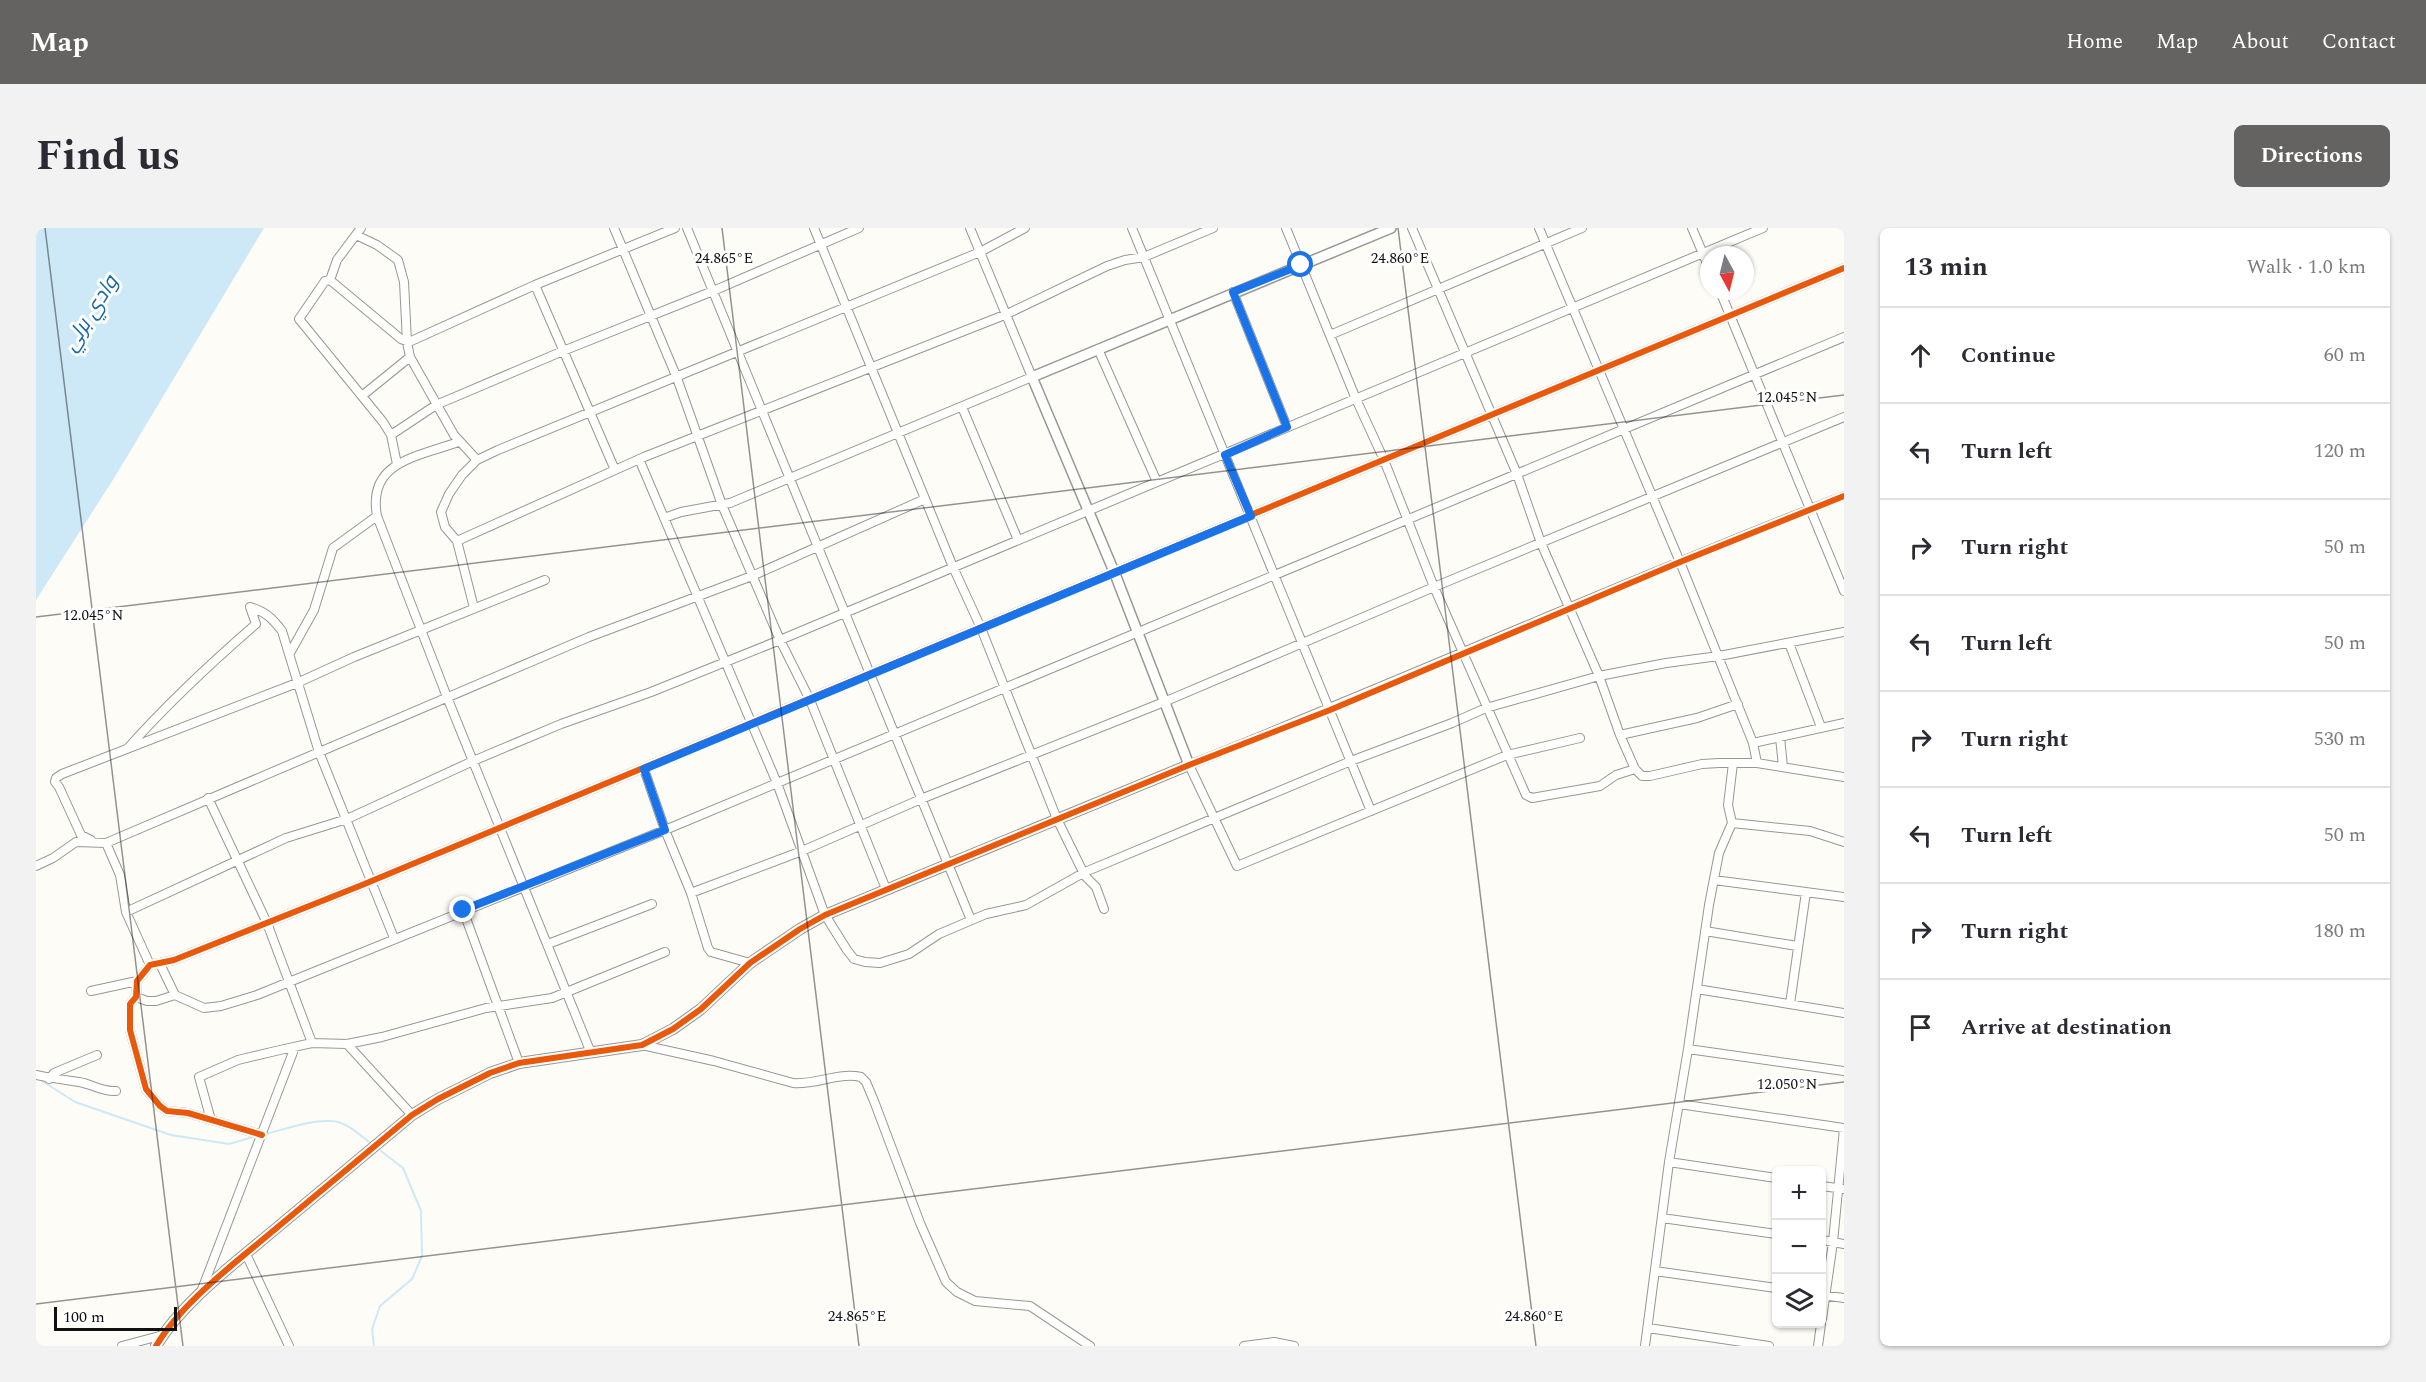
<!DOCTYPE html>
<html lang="en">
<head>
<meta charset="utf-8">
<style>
  :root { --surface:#fff; --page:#f2f2f3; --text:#2b2b33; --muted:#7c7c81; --line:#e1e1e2; --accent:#646362 }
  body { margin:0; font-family:Spectral,Cairo,serif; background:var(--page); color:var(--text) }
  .controls { position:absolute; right:18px; bottom:18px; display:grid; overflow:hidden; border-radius:9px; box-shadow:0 2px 4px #0004 }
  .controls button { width:54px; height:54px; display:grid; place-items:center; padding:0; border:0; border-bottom:2px solid var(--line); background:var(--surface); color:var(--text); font:30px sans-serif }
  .compass { position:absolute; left:1664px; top:18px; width:54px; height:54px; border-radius:50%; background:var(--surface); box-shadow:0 2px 4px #0004; rotate:173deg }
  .scale { position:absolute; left:18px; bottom:15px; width:123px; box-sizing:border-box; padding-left:6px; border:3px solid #111; border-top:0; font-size:16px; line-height:21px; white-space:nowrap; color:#111; -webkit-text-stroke:4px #fff; paint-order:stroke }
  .stop { position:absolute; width:18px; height:18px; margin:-14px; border:4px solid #1a73e8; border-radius:50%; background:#fff }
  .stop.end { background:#1a73e8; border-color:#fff; box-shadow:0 2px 6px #0008 }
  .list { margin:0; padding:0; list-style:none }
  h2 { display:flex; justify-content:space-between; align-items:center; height:78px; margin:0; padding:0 24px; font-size:26px }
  h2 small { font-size:20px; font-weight:400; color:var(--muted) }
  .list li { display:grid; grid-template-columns:39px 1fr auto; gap:18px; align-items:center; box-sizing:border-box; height:96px; padding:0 24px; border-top:2px solid var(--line) }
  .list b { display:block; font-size:22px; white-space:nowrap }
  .list em { font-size:20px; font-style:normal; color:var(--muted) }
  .icon { flex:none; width:33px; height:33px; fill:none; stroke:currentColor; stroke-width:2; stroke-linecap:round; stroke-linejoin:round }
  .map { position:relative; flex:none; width:1808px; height:1118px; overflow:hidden; border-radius:9px }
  header { display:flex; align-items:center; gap:36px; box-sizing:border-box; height:84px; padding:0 30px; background:var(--accent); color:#fff }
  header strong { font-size:28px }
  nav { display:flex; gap:33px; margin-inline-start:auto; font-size:21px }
  .intro { display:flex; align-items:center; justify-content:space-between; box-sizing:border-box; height:144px; padding:0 36px }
  h1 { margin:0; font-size:42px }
  .button { padding:15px 27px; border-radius:9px; background:var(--accent); color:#fff; font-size:21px; font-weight:700 }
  main { display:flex; gap:36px; padding:0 36px }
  aside { flex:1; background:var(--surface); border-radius:9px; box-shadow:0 2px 4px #0004 }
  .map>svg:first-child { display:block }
  .water { fill:#cde8f7 }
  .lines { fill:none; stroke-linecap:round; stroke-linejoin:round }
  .stream { stroke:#cde8f7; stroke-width:2 }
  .minor-casing { stroke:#979795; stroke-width:10 }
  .tertiary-casing { stroke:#979795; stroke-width:12 }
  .minor { stroke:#fffffe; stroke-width:8 }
  .tertiary { stroke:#fffffe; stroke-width:9 }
  .cycleway-casing { stroke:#fff; stroke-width:10 }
  .cycleway { stroke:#e8590c; stroke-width:6 }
  .route { stroke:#1a73e8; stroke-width:8 }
  .ticks { fill:none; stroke:#111; stroke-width:1.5; stroke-opacity:0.45 }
  .labels { text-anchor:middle; stroke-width:6; stroke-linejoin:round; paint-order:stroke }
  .water-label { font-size:21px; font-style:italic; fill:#1768a6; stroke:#fff }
  .ticks-label { font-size:15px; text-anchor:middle; fill:#111; stroke:#fff; stroke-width:6; stroke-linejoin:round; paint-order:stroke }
</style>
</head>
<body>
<header>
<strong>Map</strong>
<nav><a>Home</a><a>Map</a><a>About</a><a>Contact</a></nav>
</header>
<div class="intro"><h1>Find us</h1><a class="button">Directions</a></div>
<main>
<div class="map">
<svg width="1808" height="1118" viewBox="0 0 1808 1118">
  <rect width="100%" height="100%" fill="#fdfcf7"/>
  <path class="water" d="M0,0H228L80,247L0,372Z"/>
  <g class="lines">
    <path class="stream" d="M3,851L39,874L135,907L193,916L221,908
      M229,906C250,901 274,892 295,893C309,893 323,906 333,914
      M338,1118L336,1101L344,1078L376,1051L386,1028L385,983L367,940L345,923"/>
    <defs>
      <path id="minor" d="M325,0L301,32L294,52L289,53L263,91L347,194L355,207L361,236
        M578,0L641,150L686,277L744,412L774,472L850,661
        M651,0L935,692
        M778,0L917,339L945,400L1021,591L1049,648L1060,659L1068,681
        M1096,0L1335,583
        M1250,0L1320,171L1348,232L1398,359L1490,567L1496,570L1564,558L1580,547L1599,541
        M1376,0L1481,246L1505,315L1563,448L1584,507L1599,541L1606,548H1614L1666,536L1683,535H1721L1808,549
        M1503,0L1644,334L1717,515L1721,535
        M1656,0L1673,40
        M320,7L341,17L362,32L368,54L371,114L374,129L418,207L441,232
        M294,52L365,111L373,114L499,57L639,0
        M499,57L579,242
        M1684,63L1808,363
        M1197,64L1251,199
        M1294,107L1546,0
        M1062,121L1121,254
        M327,167L374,129
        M926,179L982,312
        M355,207L400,177L527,123L677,63L823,0
        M422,214C382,229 331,233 341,288L411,469L555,825
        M603,231L741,555L789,687L811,722L818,731L829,734L844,735L873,726L903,706L950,686L990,677L1049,644L1315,533L1416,495L1450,480L1563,448L1630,435L1683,428L1808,404
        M628,290L645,284L694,275L996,149L934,0
        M421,313L608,229L971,86L1071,38L1089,32L1108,29L1177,0
        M214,379C230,384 236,390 246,403L283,524L358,710
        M438,380L421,313L409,299L405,284L413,266L426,247L441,232L462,222L944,24L989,0
        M1753,415L1785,499
        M254,425L278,382L297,320L341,288
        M1584,507L1661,490L1702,476
        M1744,509L1747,539
        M1544,510L1471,527L1201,638L1153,537C1373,450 1588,353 1808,268
        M1717,515L1808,495
        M92,520C132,475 175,435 220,396L214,379
        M608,541L629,602L655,665L672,720L675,724L714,735
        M172,570L231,695L276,815
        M1696,595L1774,603L1808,614
        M55,612L45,607L23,559L19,554L20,550L26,546L261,455L318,429L509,352
        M67,615H70L84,647L90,684L114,737
        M0,638L17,630L40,614L70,615L553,409L716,348L889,271
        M1678,652L1808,669
        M655,665L766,623L885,571L1128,474L1398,359L1808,189
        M427,682L483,835
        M90,684L250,610L311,591L437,533L525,496L615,464L744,412L1727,0
        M1669,703L1761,718
        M512,716L616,676
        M124,736L139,767
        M1661,761L1808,785
        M55,763L101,753
        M100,769L111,773H120L139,767L168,780L185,778L221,767L629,602L1808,109
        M1754,776L1770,664
        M311,816L376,887
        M606,817L678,833L757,855C780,857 802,844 825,849L830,854L838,873L884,995L910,1054L921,1064L939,1073L994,1078L1054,1118
        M1652,821L1808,843
        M0,847C14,850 28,852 43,854C56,856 66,864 80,863
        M13,851L18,845L61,827
        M1643,876L1808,900
        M175,892L163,849L202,832L244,822L276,815L311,816L346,809L450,780L516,770L629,724
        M226,907L152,885L131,883L124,878L110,861L94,802V776L100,769L101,753L114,737L138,732L326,657L1808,40
        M1633,934L1740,950
        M1786,958L1808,961
        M1626,990L1740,1006
        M1786,1012L1808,1016
        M210,1026L253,1118
        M1619,1043L1740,1060
        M165,1064L259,819
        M1786,1067L1808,1070
        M1786,1091L1797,1014L1808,901
        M1612,1100L1733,1118
        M86,1118L127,1107
        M1208,1118L1238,1114L1258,1118
        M1609,1118L1633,934L1652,821L1673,677L1683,625L1696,595L1692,577L1697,535
        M1782,1118L1785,1096"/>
      <path id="tertiary" d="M120,1118C145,1076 194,1039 231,1008C279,968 328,927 376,887L402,871L454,845L483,835L606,817L637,801L665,781L714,735L764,701L789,687L1153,537L1079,346L996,149L1355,0"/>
    </defs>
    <use href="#minor" class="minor-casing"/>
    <use href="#tertiary" class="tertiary-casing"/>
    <use href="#minor" class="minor"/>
    <use href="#tertiary" class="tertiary"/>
    <defs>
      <path id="cycleway" d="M226,907L152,885L131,883L124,878L110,861L94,802V776L100,769L101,753L114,737L138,732L326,657L1808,40
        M120,1118C145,1076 194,1039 231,1008C279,968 328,927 376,887L402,871L454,845L483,835L606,817L637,801L665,781L714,735L764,701L789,687L1153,537L1294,482L1644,334L1808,268"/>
    </defs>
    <use href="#cycleway" class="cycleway-casing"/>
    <use href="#cycleway" class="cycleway"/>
  </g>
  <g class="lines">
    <path class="route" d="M427,682L629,602L608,541L1215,288L1189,227L1251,199L1197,64L1265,37"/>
  </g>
  <path class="ticks" d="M9,0L147,1118M686,0L823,1118M1362,0L1500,1118M0,389L1808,167M0,1076L1808,854"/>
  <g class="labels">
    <g class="water-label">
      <text transform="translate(54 85) rotate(-58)" y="7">وادي برلي</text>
    </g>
  </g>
  <g class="ticks-label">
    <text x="688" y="35">24.865°E</text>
    <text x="1364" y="35">24.860°E</text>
    <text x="1751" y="174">12.045°N</text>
    <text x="57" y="392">12.045°N</text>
    <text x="1751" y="861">12.050°N</text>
    <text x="821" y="1093">24.865°E</text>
    <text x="1498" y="1093">24.860°E</text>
  </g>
</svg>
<div class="controls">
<button>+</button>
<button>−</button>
<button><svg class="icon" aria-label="layers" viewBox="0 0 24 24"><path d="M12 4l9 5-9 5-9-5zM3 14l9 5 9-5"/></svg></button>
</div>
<svg class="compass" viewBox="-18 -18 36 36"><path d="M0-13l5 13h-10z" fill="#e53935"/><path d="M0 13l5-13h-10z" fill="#7c7c81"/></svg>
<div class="scale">100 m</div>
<div class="stop" style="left:1265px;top:37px"></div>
<div class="stop end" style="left:427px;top:682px"></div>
</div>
<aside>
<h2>13 min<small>Walk · 1.0 km</small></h2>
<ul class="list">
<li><svg class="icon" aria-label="ahead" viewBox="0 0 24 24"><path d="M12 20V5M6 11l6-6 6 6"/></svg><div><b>Continue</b></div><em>60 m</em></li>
<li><svg class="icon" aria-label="left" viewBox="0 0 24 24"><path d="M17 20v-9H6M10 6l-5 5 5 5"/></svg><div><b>Turn left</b></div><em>120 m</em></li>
<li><svg class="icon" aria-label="right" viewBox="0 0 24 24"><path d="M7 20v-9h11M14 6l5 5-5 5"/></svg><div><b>Turn right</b></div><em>50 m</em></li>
<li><svg class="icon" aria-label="left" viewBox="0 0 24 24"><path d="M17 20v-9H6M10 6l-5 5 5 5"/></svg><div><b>Turn left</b></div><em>50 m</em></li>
<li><svg class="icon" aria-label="right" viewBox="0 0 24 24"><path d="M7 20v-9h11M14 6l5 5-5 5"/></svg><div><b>Turn right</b></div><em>530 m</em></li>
<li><svg class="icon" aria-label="left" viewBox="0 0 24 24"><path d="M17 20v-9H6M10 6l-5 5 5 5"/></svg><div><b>Turn left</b></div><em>50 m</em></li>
<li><svg class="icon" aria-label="right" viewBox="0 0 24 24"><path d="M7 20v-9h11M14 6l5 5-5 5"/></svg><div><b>Turn right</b></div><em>180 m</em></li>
<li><svg class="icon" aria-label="arrive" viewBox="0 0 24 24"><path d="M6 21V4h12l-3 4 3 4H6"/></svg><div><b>Arrive at destination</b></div></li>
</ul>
</aside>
</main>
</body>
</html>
